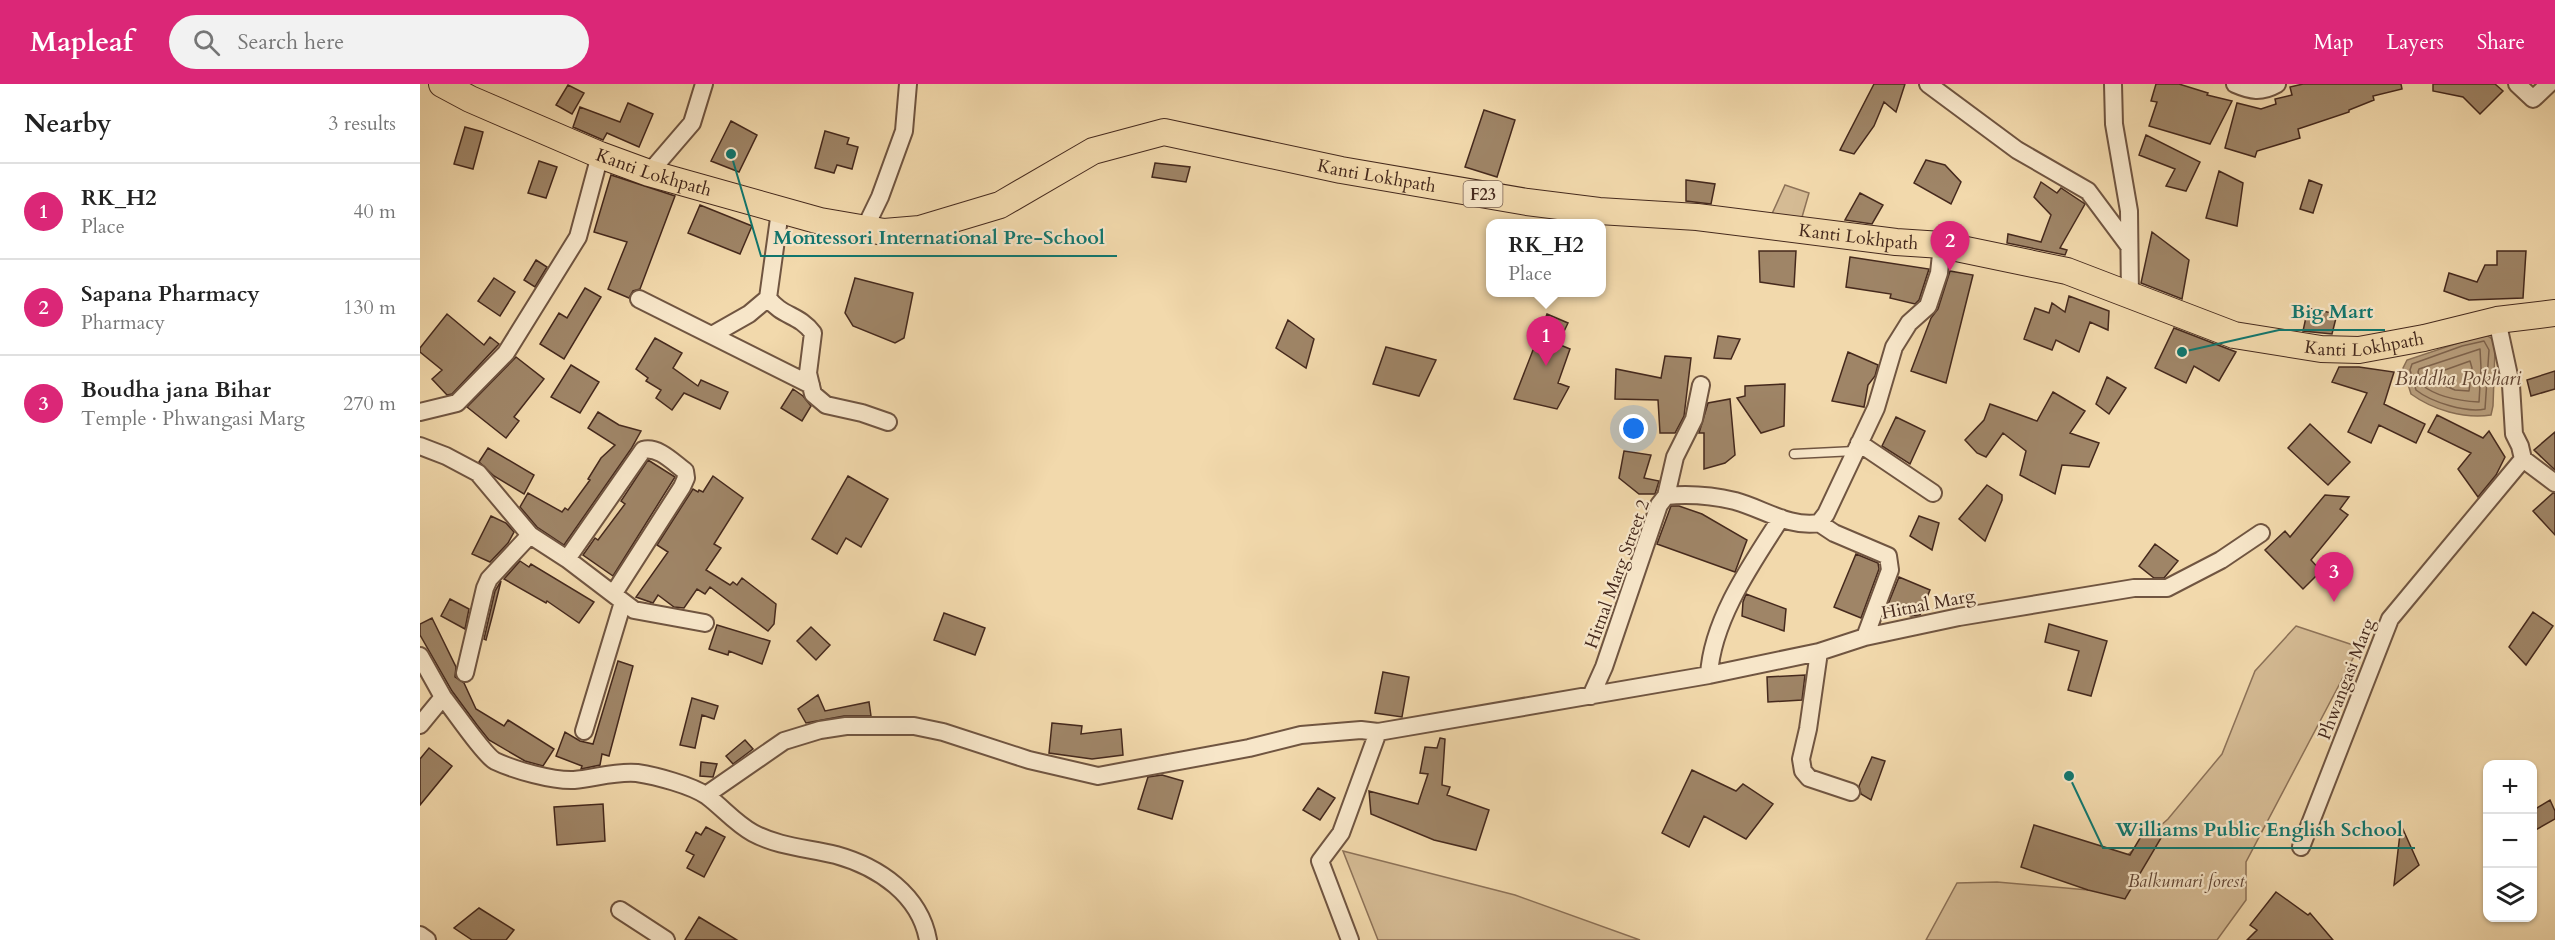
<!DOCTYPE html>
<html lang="en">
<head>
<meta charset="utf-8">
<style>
  :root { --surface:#fff; --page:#f2f2f2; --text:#222; --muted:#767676; --line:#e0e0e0; --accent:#db2777 }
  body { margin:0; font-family:Cardo,serif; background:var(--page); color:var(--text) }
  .controls { position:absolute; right:18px; bottom:18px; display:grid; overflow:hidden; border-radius:12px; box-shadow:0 2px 4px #0004 }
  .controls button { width:54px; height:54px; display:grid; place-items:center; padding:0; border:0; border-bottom:2px solid var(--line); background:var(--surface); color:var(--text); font:30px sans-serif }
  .you { position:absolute; left:1214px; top:345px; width:21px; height:21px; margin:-15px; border:4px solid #fff; border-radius:50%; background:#1a73e8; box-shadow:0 0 0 9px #1a73e833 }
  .badge { display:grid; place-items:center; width:39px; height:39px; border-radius:50%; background:var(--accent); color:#fff; font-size:20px; font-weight:700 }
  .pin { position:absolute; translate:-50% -50px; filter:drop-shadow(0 2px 3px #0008) }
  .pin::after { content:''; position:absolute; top:32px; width:21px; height:18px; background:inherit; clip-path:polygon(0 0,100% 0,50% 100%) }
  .popup { position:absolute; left:1066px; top:135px; width:120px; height:78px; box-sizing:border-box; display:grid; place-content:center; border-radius:12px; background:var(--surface); filter:drop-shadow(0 2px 4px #0005); font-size:20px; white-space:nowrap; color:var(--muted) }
  .popup b { font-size:22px; color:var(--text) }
  .popup::after { content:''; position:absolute; left:50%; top:100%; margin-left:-12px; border:12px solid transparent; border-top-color:var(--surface) }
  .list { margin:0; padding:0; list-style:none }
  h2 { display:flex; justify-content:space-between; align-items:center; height:78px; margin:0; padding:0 24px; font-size:26px }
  h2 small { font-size:20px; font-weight:400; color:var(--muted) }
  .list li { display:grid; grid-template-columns:39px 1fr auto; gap:18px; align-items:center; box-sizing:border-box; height:96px; padding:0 24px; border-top:2px solid var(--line) }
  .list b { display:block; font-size:22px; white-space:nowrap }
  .list p { margin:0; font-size:20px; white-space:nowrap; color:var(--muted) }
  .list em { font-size:20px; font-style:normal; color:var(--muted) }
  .icon { flex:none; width:33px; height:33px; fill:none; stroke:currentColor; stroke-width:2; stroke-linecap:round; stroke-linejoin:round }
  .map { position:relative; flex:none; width:2135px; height:856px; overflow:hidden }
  header { display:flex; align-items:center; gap:36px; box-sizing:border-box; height:84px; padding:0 30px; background:var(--accent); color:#fff }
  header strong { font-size:28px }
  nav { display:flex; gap:33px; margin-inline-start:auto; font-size:21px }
  .search { width:420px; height:54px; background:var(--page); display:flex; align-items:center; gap:15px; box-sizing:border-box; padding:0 21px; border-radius:33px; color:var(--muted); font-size:22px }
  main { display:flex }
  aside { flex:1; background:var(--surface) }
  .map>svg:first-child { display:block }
  .green { fill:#d5bb94; stroke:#8d7258; stroke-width:1.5 }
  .water { fill:#b79d7b; stroke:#896f55; stroke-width:1.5 }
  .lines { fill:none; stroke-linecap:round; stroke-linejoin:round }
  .shore { stroke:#7e634c; stroke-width:1.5 }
  .building { fill:#9f8567; stroke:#45291d; stroke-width:1.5 }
  .service-casing { stroke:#705541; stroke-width:11 }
  .minor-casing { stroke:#705541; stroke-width:20 }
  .primary-casing { stroke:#45291d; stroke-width:28 }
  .service { stroke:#f7e6c9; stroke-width:8 }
  .minor { stroke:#f7e6c9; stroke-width:16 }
  .primary { stroke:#f2d9ac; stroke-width:26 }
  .labels { text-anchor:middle; stroke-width:4.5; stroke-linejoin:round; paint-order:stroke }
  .shield { fill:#f7e6c9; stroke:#7a6251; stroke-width:1.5 }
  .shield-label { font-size:16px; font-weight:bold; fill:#45291d }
  .street-label { font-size:18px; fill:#45291d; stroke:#f7e6c9 }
  .park-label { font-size:18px; font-style:italic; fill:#624635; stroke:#f7e6c9 }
  .water-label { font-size:20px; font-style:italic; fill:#624634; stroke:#f7e6c9 }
  .leader { fill:none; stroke:#0f766e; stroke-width:2 }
  .callout-dot { fill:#0f766e; stroke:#f7e6c9; stroke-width:2 }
  .callout-label { font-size:20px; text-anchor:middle; font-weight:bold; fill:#0f766e; stroke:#f7e6c9; stroke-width:4.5; stroke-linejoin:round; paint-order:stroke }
</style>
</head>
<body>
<header>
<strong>Mapleaf</strong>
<div class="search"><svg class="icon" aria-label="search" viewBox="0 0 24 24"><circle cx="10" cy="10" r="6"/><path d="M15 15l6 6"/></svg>Search here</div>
<nav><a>Map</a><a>Layers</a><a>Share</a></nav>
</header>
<main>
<aside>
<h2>Nearby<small>3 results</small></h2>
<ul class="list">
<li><span class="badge">1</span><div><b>RK_H2</b><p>Place</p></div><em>40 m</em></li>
<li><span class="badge">2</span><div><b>Sapana Pharmacy</b><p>Pharmacy</p></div><em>130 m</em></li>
<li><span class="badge">3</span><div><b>Boudha jana Bihar</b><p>Temple · Phwangasi Marg</p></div><em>270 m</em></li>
</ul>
</aside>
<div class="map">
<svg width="2135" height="856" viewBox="0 0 2135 856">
  <rect width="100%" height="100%" fill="#f2d9ac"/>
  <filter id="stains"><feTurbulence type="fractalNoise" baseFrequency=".00333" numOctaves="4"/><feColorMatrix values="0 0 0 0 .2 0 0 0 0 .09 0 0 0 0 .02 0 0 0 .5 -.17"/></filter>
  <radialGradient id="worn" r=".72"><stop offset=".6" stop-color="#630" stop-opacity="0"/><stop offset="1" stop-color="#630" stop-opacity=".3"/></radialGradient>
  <path class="green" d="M1365,101L1389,109L1380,140L1351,132Z
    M1876,542L1939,563L1826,778V816L1797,856H1506L1537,799L1577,798L1668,806L1748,735L1802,670L1835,587Z
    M923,767L1095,811L1220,856H958Z"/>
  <path class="water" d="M2065,250L2072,255L2075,265L2073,322L2071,331C2044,335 2013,326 1991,310L1983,284L1987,276Z"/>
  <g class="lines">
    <path class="shore" d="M2064,257L2069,266L2065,325C2046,329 2011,318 1996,306L1990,286L1992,280L2042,262Z
      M2060,265L2061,284L2059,318C2040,317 2017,313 2002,301L1998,288L1999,285Z
      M2050,277L2052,284L2049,307L2035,306L2009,295L2011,291Z"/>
  </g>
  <path class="building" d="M1454,0H1485L1476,28L1464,18L1454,42L1434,70L1420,66Z
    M1736,0H1759L1788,9L1787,11L1812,17L1790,60L1729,42L1737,18L1731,17Z
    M1883,0H1981L1982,5L1953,12L1954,16L1929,26V28L1878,45L1880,54L1837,67L1835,73L1805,64L1817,19L1841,25L1856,20L1855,15L1872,11L1870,3Z
    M2013,0H2075L2083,7L2060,30L2043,13L2013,7Z
    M148,1L164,9L152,30L136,21Z
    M208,19L233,30L219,63L187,49L183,56L153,43L160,23L200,38Z
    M1064,26L1095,36L1077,93L1045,83Z
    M311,37L337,51L319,88L291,77Z
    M45,43L63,48L53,85L34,80Z
    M405,47L429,54L427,60L438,63L432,85L417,81L414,89L395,84Z
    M1726,51L1780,78L1766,107L1746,102L1755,85L1719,71Z
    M1506,76L1525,81L1541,98L1531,120L1494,99Z
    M119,77L137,83L126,114L108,109Z
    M735,79L770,83L766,98L732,93Z
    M1799,87L1823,99L1817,142L1786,134Z
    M191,91L255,112L220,205L213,207L209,214L188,205L207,158L174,148Z
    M1266,96L1295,100L1291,120L1266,117Z
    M1889,96L1902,101L1893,129L1880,125Z
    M1621,98L1637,109L1641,104L1665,120L1640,164L1647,166L1645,171L1587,159L1588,150L1621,158L1631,131L1614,113Z
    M1440,109L1463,121L1452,140L1425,136Z
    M280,121L332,142L320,170L268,149Z
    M1732,148L1769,176L1762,215L1721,199Z
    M1339,167H1376L1374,203L1340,198Z
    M2077,167H2106L2103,214L2049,216L2024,207L2029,189L2057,198L2065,181H2077Z
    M1430,173L1509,185L1499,216L1495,220L1470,214L1471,210L1426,203Z
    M116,176L127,183L115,203L104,196Z
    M1530,187L1553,191L1526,299L1491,287L1511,234L1518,225Z
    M74,194L95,208L80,232L58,217Z
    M435,194L493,209L484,254L475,259L433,242L425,229Z
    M165,204L181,213L144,275L120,260L139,229L147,234Z
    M1649,212L1689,227L1688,246L1670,238L1659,268L1636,256L1632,266L1604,255L1615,224L1629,229L1632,219L1645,228Z
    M1888,224L1917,230L1912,250L1883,247Z
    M27,230L64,261L70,253L79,260L32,310L27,311L12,295L22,286L0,268V264Z
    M1127,230L1148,239L1138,260L1150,265L1138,299L1149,303L1137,325L1094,315Z
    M868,236L894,255L886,284L856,264Z
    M1754,244L1816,268L1799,297L1774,282L1766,299L1735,284Z
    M1298,252L1320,255L1311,275L1294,274Z
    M235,254L262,269L253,284L278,302L281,296L308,308L300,325L264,309L252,326L236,314L241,306L226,297L228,294L216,285Z
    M966,263L1016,276L999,312L953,300Z
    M1428,268L1458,281L1455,292L1448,301L1444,323L1412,317Z
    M1245,272L1271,274L1264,332L1255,349H1240L1238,316L1195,315L1196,285L1241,294Z
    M96,273L124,295L94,333L99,337L86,354L47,323Z
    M151,281L179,298L160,329L131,313Z
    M1919,283H1939L1974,288L1964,320L2005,340L1996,359L1959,341L1951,359L1928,348L1947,309L1912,298Z
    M2135,287V305L2111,312L2107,296Z
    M1687,293L1706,304L1689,330L1676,320Z
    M1365,300L1364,342L1341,349L1317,314L1325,312V302Z
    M373,305L383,312L391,322L382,337L361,324Z
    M1633,308L1665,327L1650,349L1679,359L1669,383L1642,381L1635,410L1600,391L1606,367L1583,349L1566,373L1557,369L1545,356L1564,336L1570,320L1617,337Z
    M1310,315L1315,371L1305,379L1284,385V349H1279L1288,319Z
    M178,328L199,341L221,347L211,365L144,461L117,443L100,423L108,409L142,428L145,424L148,426L170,396L168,395L181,374L195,361L168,344Z
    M2017,331L2063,354L2069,347L2085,373L2076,391L2058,413L2038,385L2051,369L2008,348Z
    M1476,333L1505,347L1490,380L1462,362Z
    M1890,340L1930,378L1908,401L1868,364Z
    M2135,348V386L2114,366Z
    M68,364L114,391L104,410L74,392L59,378Z
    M1204,367L1231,371L1224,394L1239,397L1235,410H1219L1199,394Z
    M228,376L255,393L193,492L163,471L175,454L178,456L205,420L201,417Z
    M293,392L323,414L294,460L301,464L286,486L310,501L313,498L317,501L322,494L356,520L354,540L348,547L290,503L285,510L277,505L264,524L254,523L238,511L233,519L216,513L248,468L237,461L273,405L278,408L279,406L283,408Z
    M428,392L468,415L441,463L426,454L417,470L392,455Z
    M1567,401L1582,411V416L1565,457L1539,435Z
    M2133,409H2135V451L2113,427Z
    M1905,411L1929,413L1920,425L1928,431L1891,476L1901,487L1883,505L1845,466L1865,447L1870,453Z
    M1251,422H1259L1282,430L1327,456L1315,488L1237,460Z
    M71,432L86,439L94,448L88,459L70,478L52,470Z
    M1499,432L1519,439L1512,466L1490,452Z
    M1735,460L1758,477L1744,494H1734L1719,482Z
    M1436,470L1458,479L1459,485L1441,534L1414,523Z
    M100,477L109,483L111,480L174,518L159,539L127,517L126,519L84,495Z
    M1479,493L1510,506L1500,531L1491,532L1467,523Z
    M81,497L72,533L66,556L64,555L75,507Z
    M1326,510L1366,525L1364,547L1322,532L1323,518Z
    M30,515L49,525L45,545L21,532Z
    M2113,528L2133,542L2106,581L2089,563Z
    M524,529L565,544L555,571L514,556Z
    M12,534L36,583L35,593L44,599L56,625L84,642L88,636L134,665L123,682L105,677L69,656L57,641L32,607L0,551V540Z
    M1629,540L1687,557L1671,612L1648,606L1659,567L1625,558Z
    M297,541L350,557L342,580L309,567L308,571L289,565Z
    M391,543L410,561L396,576L377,557Z
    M198,577L213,582L189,672L182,670L180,681L161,685L162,682L136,672L145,648L160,657L173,660Z
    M963,588L989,593L982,633L955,629Z
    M1385,591L1382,616L1348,618L1347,593Z
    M398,611L405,627L449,618L451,632H424L386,639L378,625Z
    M272,614L298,622L294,635L282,631L275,664L260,661Z
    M632,639L662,642L661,650L701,645L703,671L672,675L629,669Z
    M1020,654L1025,655L1022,701L1030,703L1027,711L1069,726L1056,766L1014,756L951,730L949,707L998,720L1008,690L1000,689L1005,663L1017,664Z
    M325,656L333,665L313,680L306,672Z
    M9,664L32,682L0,721V675Z
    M1452,673L1465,677L1451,716L1441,710L1439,702Z
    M281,678L297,680L293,693L280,692Z
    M1272,686L1316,707L1323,700L1353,720L1326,755L1284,732L1269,763L1242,749Z
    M742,691L763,697L752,735L718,725L728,693Z
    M898,704L915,714L900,736L883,726Z
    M2130,716L2135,727V735L2112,748V727Z
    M183,720L185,757L137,761L134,723Z
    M1614,741L1710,771L1726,744L1741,754L1705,815L1668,806L1601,783Z
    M1981,741L1999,781L1974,801Z
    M286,743L305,753L284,793L267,784L274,771L266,767L276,748L281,751Z
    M1856,808L1888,831L1890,829L1913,856H1827L1837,846L1830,841Z
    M59,824L94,846L86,856H52L34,844Z
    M279,833L317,856H265Z"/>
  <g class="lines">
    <defs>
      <path id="service" d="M1374,370L1435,367"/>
      <path id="minor" d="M1508,0L1597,66L1668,107L1709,162
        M1693,0L1694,40L1709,127L1710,212
        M1815,0C1831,7 1841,9 1857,0
        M2097,0L2113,15L2129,0
        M229,89L272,39L284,0
        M360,127L348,214C362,233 379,230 393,249L388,289L393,310L406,321L442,329L468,338
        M444,146L460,113L484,47L488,0
        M219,215L391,301
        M2077,236L2091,301L2094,350L2100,362L2103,375L2135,399
        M292,251L329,230L348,214
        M0,328L37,319L86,269L158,153L180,71
        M1439,359L1513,409
        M0,362L26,372L58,389L110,451L147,475L214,526L285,539
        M1246,412L1255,373L1274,335L1281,301
        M1399,439L1414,449L1468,472L1470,486L1445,553
        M147,475L223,366C238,362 253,378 265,387L266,394L262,403L194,509
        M1399,568L1388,645L1381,675L1383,687L1389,694L1431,708
        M0,572L23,613L0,641
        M45,589L65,504L69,495L110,451
        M1289,591C1292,536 1332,479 1361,434
        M1171,612L1184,583L1239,421L1246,412C1268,410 1294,412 1315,417C1344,425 1370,444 1399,439L1406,430L1456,324L1474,263L1489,239L1508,222L1519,189L1522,161
        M23,613C33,625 64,671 75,677C94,686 133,697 154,696C175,694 196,687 217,689C236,692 271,701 287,712C303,724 315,739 333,749C359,763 388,764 416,771C459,783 500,811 508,856
        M164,647L203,518
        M286,711L364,657L400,646L426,642H494L523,648L609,676L678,692L829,664L881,651L941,646L958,648
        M1881,763L1970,535L2103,375
        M200,826L246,856
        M0,851L7,856
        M930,856L900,777L921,749L958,648L1289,591L1399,568L1445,553L1539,533L1714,504H1747L1801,476L1841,449"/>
      <g id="primary">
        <path id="s1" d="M22,0L50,15L180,71L229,89L400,137L464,148L500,145L580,121L673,67L744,48L921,86L1107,118L1179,127L1277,133L1476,158L1522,161L1647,187L1814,251L1901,265L1939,266L2004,254L2077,236L2135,229"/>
      </g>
    </defs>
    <use href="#service" class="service-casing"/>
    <use href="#minor" class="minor-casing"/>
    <use href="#primary" class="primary-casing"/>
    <use href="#service" class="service"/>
    <use href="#minor" class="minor"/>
    <use href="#primary" class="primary"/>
  </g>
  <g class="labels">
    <rect class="shield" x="1043.5" y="97" width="39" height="26" rx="4.5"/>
    <g class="shield-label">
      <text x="1063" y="116">F23</text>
    </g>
    <g class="street-label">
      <text dy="6" stroke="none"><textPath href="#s1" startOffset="230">Kanti Lokhpath</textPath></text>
      <text dy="6" stroke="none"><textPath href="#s1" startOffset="986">Kanti Lokhpath</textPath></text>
      <text dy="6" stroke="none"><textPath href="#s1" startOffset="1472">Kanti Lokhpath</textPath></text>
      <text dy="6" stroke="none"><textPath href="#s1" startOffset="1994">Kanti Lokhpath</textPath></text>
      <text transform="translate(1197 490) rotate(-70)" y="6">Hitnal Marg Street 2</text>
      <text transform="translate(1508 520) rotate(-11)" y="6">Hitnal Marg</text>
      <text transform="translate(1926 595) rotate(-69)" y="6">Phwangasi Marg</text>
    </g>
    <g class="park-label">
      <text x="1766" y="803">Balkumari forest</text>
    </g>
    <g class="water-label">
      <text x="2038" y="301">Buddha Pokhari</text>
    </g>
  </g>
  <path class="leader" d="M311 70L341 172H697M1762 268L1859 246H1965M1649 692L1683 764H1995"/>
  <g class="callout-dot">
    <circle cx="311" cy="70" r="6"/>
    <circle cx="1762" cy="268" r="6"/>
    <circle cx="1649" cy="692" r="6"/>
  </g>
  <g class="callout-label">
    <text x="519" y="160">Montessori International Pre-School</text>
    <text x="1912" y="234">Big Mart</text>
    <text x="1839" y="752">Williams Public English School</text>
  </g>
  <rect width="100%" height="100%" filter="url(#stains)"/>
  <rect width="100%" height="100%" fill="url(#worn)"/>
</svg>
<div class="controls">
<button>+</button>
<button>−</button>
<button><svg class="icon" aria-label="layers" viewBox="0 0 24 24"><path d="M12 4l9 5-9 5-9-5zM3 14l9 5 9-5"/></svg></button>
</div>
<div class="you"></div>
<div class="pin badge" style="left:1126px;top:282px">1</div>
<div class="popup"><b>RK_H2</b>Place</div>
<div class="pin badge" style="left:1530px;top:187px">2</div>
<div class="pin badge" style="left:1914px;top:518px">3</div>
</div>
</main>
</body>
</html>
